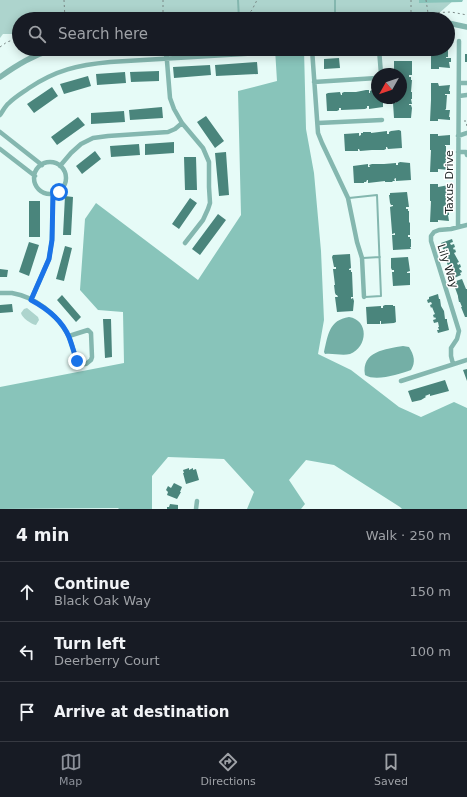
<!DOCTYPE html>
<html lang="en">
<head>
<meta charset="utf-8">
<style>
  :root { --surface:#171b24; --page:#242831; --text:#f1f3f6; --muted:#9ea1a6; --line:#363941; --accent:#8c9099 }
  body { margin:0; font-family:"DejaVu Sans",sans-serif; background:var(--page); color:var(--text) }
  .compass { position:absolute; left:371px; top:68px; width:36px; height:36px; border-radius:50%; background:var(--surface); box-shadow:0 2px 10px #0003; rotate:230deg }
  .stop { position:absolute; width:12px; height:12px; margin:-9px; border:3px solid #1a73e8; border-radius:50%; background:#fff }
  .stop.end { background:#1a73e8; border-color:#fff; box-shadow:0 1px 4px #0008 }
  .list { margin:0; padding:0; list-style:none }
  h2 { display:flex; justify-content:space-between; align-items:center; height:52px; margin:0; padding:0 16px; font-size:17px }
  h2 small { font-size:13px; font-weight:400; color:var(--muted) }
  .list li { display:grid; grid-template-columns:26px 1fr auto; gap:12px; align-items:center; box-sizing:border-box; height:60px; padding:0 16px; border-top:1px solid var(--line) }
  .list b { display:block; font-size:15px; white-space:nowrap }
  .list p { margin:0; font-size:13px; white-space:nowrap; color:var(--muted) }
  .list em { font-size:13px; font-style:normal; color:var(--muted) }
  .icon { flex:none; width:22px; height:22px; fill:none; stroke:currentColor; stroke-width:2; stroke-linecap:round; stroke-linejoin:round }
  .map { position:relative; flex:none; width:467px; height:509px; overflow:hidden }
  .search { position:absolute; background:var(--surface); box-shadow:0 2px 10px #0003; left:12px; right:12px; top:12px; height:44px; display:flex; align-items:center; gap:10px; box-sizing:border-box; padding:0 14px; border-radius:22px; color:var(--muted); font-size:15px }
  .sheet { height:232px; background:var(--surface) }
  nav { display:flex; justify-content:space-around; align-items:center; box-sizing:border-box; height:56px; border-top:1px solid var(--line); background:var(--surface); font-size:11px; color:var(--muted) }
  nav a { display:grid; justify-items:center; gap:2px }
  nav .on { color:var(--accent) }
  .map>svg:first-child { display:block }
  .green { fill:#add4cd }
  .forest { fill:#88c4ba }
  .water { fill:#74afa6 }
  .building { fill:#4a857c }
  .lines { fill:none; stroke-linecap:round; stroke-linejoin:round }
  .path { stroke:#7a8886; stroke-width:1; stroke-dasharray:2 3; stroke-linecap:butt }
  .service { stroke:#84b7af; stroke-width:2 }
  .minor { stroke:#84b7af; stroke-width:4.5 }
  .tertiary { stroke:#84b7af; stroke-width:5.5 }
  .route { stroke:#1a73e8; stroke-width:5 }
  .labels { text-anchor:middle; stroke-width:3; stroke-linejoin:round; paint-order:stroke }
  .street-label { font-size:11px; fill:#212928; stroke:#fff }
</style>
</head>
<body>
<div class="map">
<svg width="467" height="509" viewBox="0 0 467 509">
  <rect width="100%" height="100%" fill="#e6fbf7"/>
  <path class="green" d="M0,0H454L437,15L356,19H19V34H3L0,38Z
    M27,308L38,317L39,320L36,325C31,324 22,318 21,313L24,309Z"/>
  <path class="forest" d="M419,0H463L462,2L419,3Z
    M275,49H304L306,129L314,173L321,251L324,320L318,354L351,370L399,407L421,417L454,402L467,408V509H402L400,507L334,465L306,460L289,480L305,504L301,509H247L254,492L224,459L168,457L152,476V509H119L118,508L0,509V387L124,363L123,312L98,310L80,290L85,219L96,203L198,280L241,215L238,91L277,81Z"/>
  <path class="water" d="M349,317C369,320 368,347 350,354C342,356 333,353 325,354L324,352C328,335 329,320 349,317Z
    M403,346L409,347C414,355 416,362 411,370C399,374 376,382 365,375C361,351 386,349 403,346Z"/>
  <path class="building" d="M431,50H448V57H446V58H451V62H449L450,68L439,67V69H431Z
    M465,54H467V62H465Z
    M339,58L340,68L324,69V59Z
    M394,61H412V75H409V77H411V80H412L411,92H412V99H411L412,104H409V105H411L412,108L411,118H394L393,103H396V101H394V98H401V74L394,73Z
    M257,62L258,74L216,76L215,65Z
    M210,65L211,75L174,78L173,67Z
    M159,71V81L131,82L130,72Z
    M125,72L126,83L97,85L96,74Z
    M88,76L91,86L64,94L60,84Z
    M431,83H438L439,86L450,85L449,91H450V94H445V95H447L446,109L445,110H450L449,117H450V120L438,119V121H430L431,100Z
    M52,87L58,96L34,113L27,104Z
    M366,90H369V93H370V91L372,90H377V98H383V107L369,109V106H367V108L365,109L341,110V108H339V110L337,111H327L326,94L328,93L340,92L341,95H342V93L344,92H356Z
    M162,107L163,118L130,120L129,110Z
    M124,111L125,122L91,124V113Z
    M206,116L224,141L215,148L197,122Z
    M78,117L85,125L57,145L51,137Z
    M399,130L401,131L402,148L388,149L387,147H386V149L384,150H372L360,151L359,149H358V151H345L344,134L359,133V136L361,135V133H363V132H371V133L387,131V134H389V132L391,131Z
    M430,134H438V136L450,135V145H445V146H446V160L445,161H450V165H449V170L438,169V172H430L431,150H430Z
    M174,142V153L145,155V144Z
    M139,144L140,155L111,157L110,146Z
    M95,151L101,159L82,174L76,166Z
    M226,152L229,195L219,196L215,153Z
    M184,157H196L197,190H185Z
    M400,162L410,163L411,180L396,181V178L394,179L395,181H392L393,182H385V181L368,183V180H367L366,182H364V183H354L353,166L368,164V167H370L369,165L372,164H384L396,163V165H398V163Z
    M430,184H438V187L449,185V195H445V196H446V210H444V211H449V215H448L449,221L438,220V222H430L431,201H430Z
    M407,192L409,207H406V209H408V211H409V223L410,222V235H408V237H410V239H411V247H410L411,249L393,250L392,235H395V233L392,234V232L390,207L393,206V205H391L390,203L389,195H390V193Z
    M65,196L73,197L71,235H63Z
    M190,198L197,203L179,229L172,224Z
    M29,201H40V237H29Z
    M218,214L226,220L200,255L192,249Z
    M452,239L453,242L450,243L451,245L454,244L455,247L453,248L454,250L455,249L456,252L454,253L459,262L457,263L458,265L460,264L461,267L459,268L460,270H461L462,272L460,273L461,275L452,279L450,272L447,263V262L444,253V252L441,243Z
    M29,242L39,245L29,276L19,272Z
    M65,246L72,248L64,281L56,279Z
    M350,254L351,268L349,269V270H351V272H352L353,297H351V299L353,298L354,301L353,311L337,312L335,297H338L337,295H336L335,293L334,285H335L333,269H336V267H334L332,257L333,255Z
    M408,257L410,271L407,272V273H410V285L393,286L392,272H394V270H392L391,268V258Z
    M0,269L8,270L7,277H0Z
    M462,279L466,289H467V317H465L461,307H462L460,302H459L458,297V296L453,282Z
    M438,294L439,299H440L441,306L444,311L445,319H447V321L449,330L438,333L437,330H439L438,327H439L438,322L434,323L433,320L436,319L435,317L434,318L433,315L435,314L434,312L432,307L431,308L430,305L432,304L431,302L428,303L427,300L429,299V297Z
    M62,295L81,317L76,322L57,300Z
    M12,304L13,312L0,313V305Z
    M385,305H393V306H395L396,322L394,323L381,324V321H380V324H367L366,307L381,306V308H383V306Z
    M103,319H111L112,357L105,358Z
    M467,369V381L463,370Z
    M445,380L449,391L430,396V394L425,396L426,397L421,400L412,402L408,391Z
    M189,468V470L193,468V470L196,469L199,480L186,484L183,473H184L183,470Z
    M174,483L182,487L180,492H181L177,499L167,495L168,492L166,490L168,486L171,488Z
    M170,504L178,505V509H167V507H169Z"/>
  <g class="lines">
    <path class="path" d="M64,0L65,19
      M163,0V19
      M411,0V13
      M426,0L428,13
      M338,17L451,12L467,15
      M244,19L252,10L257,0
      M299,19L331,17
      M0,47L7,42L19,38
      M464,121H466L467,127"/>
    <path class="service" d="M238,0L239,19
      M335,0V19
      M349,198L377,195L381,296L365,297
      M363,258L380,257"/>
    <path class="minor" d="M166,49L170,98L174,109L182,123L203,148L209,162V187L210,203L208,209L203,220L185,243
      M312,49L318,133L322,143L348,198L357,242L362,258L364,297
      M379,49L381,74
      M314,82L377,78
      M459,83H467
      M459,96L467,95
      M0,115C3,111 5,106 9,103C15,97 22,93 29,88C56,70 78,65 110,62L261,53
      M318,123L382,120
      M0,132L42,165
      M458,136L467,133
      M0,149L35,176
      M458,152H466L467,155
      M34 178a16 16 0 1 1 32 0a16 16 0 1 1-32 0Z
      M60,166L71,153L81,144L93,138L108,136L168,132L175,129L182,123
      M458,227L459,41
      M0,293C4,293 8,293 12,293C35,297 57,314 68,335C72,343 74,353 77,361L81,364H86L91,360L92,357L91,333L88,330L69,336
      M31,300L49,259L52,240L53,194
      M453,364L451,356V348L457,339L459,331L431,241V236L434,232L439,230L451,229L467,225
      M401,381L467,360
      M196,509L197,501"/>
    <path class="tertiary" d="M448,23L467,27
      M0,77C17,65 33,55 54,49"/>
  </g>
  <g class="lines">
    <path class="route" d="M59,192L53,194L52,240L49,259L31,300C46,308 62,320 69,337C72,345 74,353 77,361"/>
  </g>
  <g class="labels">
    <g class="street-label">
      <text transform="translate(449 182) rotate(-90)" y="4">Taxus Drive</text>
      <text transform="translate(448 266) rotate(72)" y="4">Lily Way</text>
    </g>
  </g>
</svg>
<svg class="compass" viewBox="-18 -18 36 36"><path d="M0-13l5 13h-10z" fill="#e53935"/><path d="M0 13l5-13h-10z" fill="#9ea1a6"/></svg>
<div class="stop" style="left:59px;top:192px"></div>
<div class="stop end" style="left:77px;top:361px"></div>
<div class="search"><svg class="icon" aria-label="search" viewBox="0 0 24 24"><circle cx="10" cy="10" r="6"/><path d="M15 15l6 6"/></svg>Search here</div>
</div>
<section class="sheet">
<h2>4 min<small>Walk · 250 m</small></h2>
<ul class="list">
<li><svg class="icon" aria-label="ahead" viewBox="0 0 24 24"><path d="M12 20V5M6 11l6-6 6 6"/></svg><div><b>Continue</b><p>Black Oak Way</p></div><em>150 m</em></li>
<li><svg class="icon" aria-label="left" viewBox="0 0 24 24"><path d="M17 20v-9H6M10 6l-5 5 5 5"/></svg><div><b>Turn left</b><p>Deerberry Court</p></div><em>100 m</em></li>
<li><svg class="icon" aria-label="arrive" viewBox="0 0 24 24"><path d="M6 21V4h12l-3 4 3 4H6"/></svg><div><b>Arrive at destination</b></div></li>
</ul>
</section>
<nav>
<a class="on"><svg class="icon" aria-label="map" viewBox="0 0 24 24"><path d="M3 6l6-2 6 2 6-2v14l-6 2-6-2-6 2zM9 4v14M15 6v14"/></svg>Map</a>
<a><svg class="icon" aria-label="directions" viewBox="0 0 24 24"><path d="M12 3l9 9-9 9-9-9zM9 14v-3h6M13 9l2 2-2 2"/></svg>Directions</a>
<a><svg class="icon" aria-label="saved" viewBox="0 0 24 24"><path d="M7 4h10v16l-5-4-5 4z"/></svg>Saved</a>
</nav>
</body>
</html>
